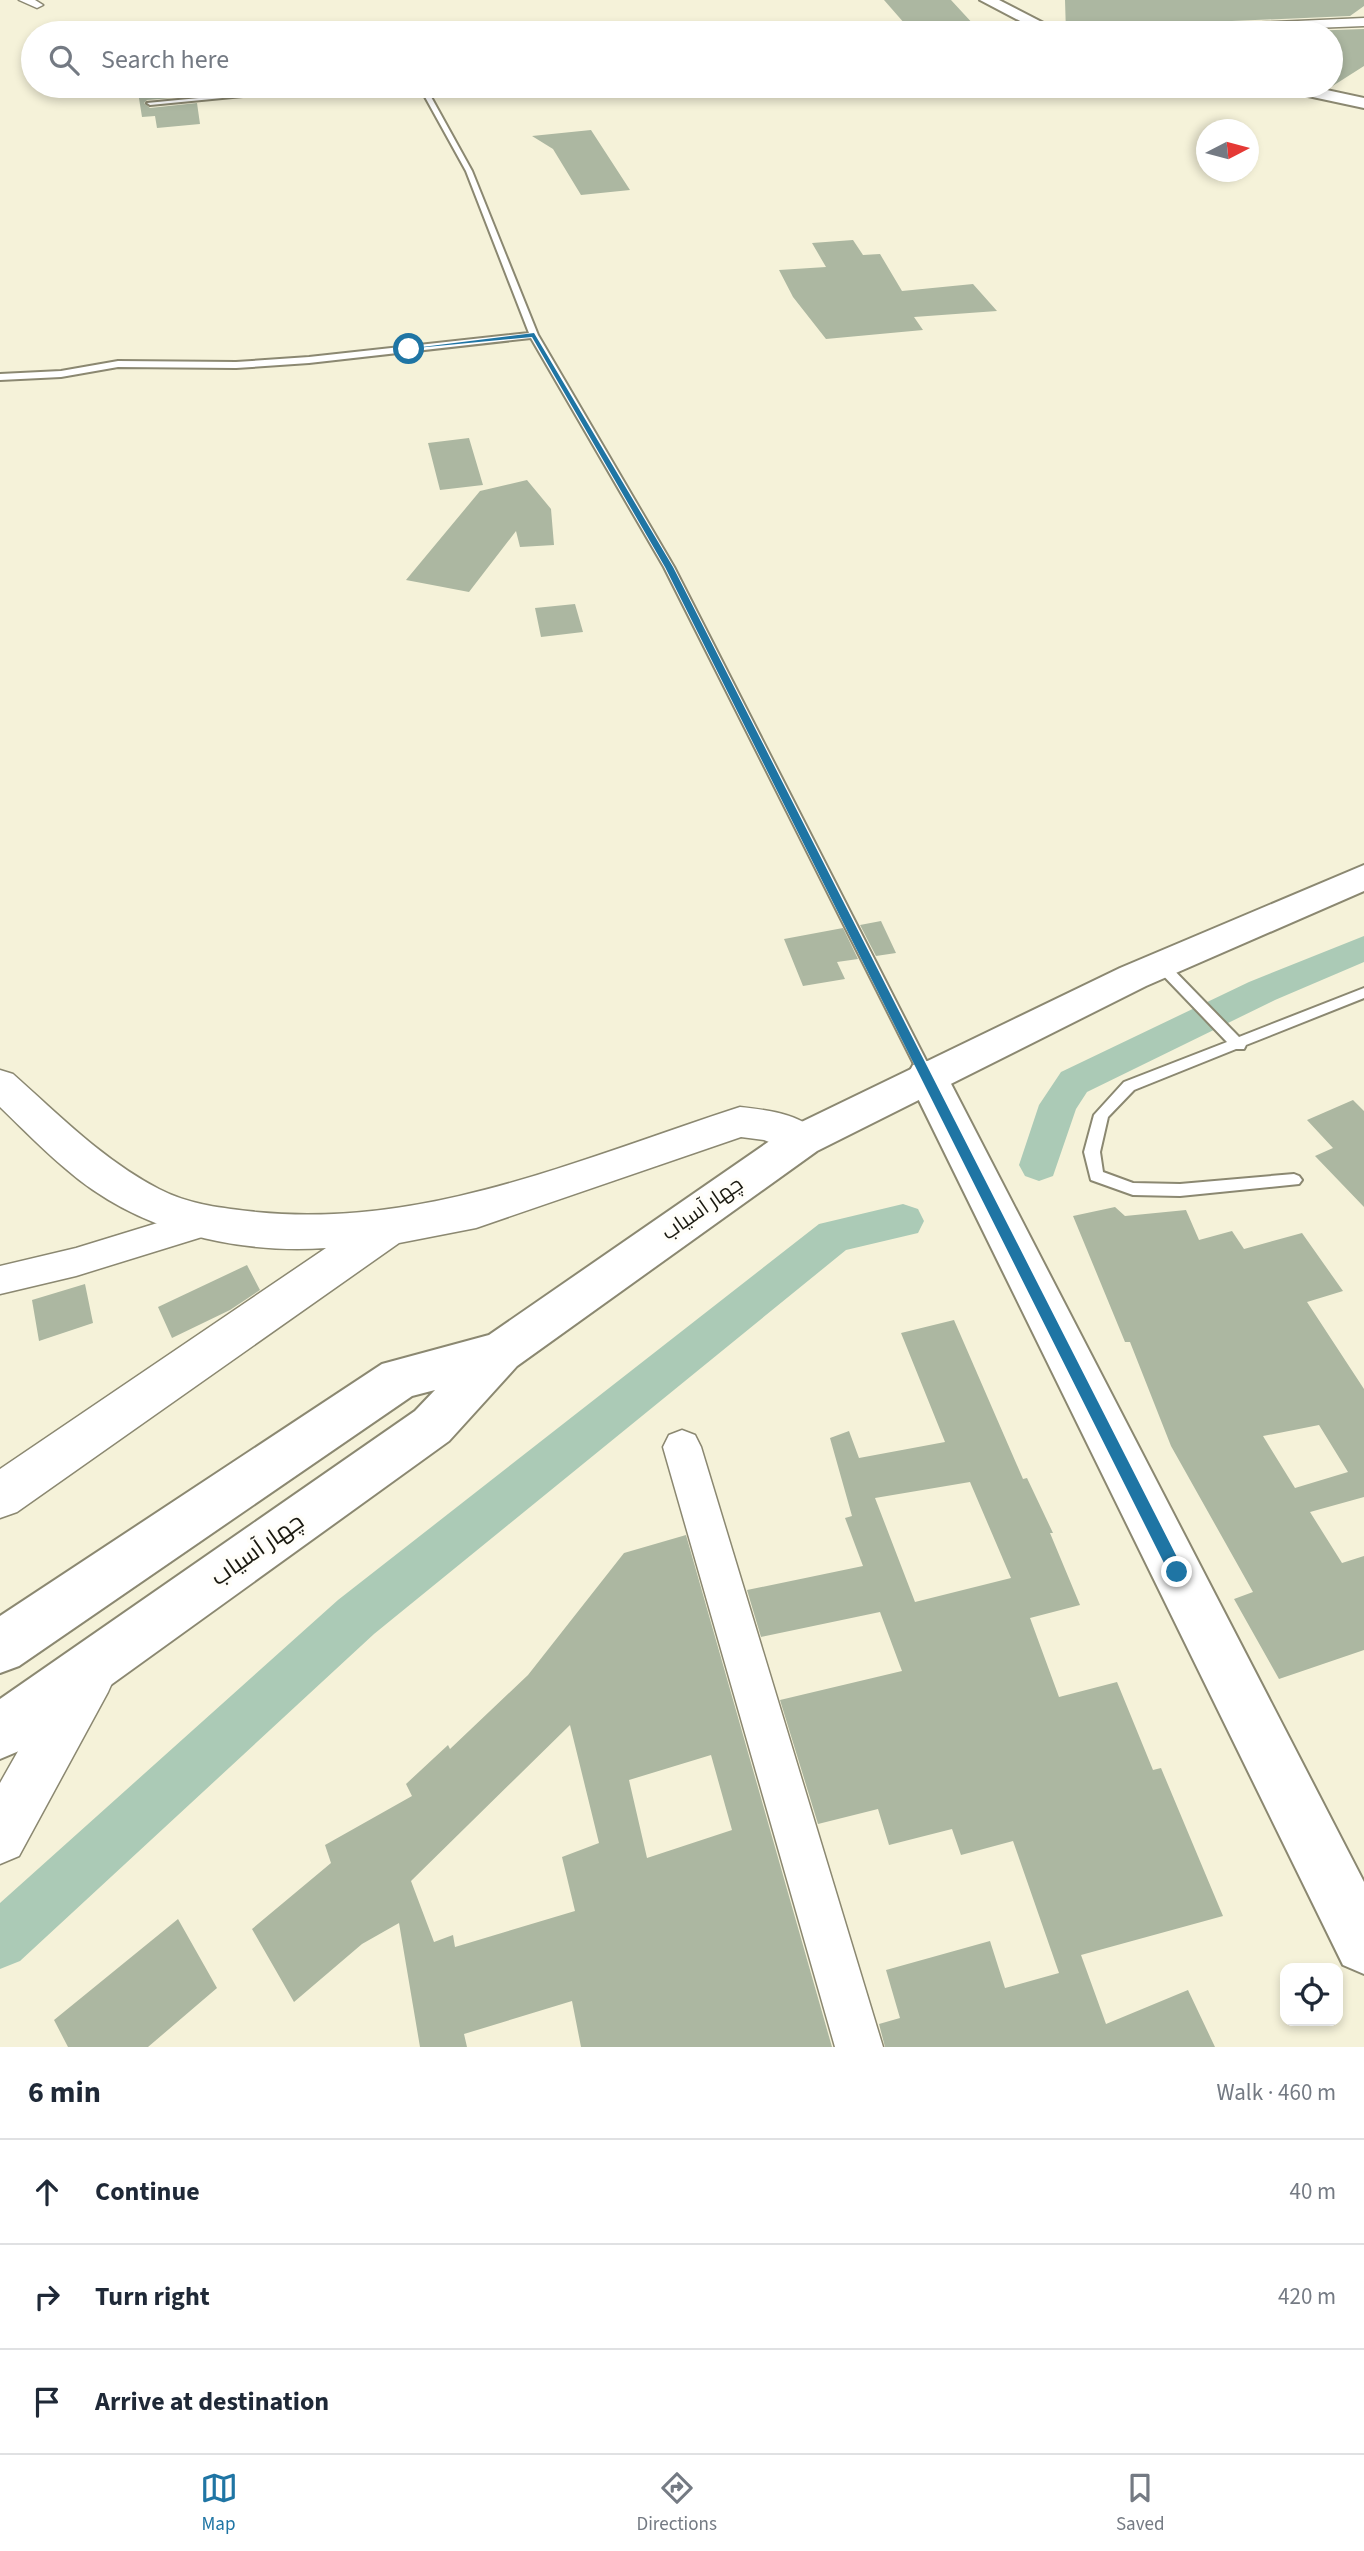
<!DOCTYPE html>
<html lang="en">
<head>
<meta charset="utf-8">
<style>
  :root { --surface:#fff; --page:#f6f6f7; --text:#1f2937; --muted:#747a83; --line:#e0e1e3; --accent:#1f75a4 }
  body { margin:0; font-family:"Source Sans 3",Cairo,sans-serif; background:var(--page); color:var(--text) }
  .controls { position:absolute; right:21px; bottom:21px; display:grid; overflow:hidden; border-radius:14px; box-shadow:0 4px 10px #0003 }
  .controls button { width:63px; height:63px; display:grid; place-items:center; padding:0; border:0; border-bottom:2px solid var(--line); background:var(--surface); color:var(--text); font:35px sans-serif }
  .compass { position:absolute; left:1196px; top:119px; width:63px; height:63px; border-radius:50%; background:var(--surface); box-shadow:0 4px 10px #0003; rotate:84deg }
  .stop { position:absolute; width:21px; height:21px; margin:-16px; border:5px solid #1f75a4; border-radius:50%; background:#fff }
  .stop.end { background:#1f75a4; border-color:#fff; box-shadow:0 2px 7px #0008 }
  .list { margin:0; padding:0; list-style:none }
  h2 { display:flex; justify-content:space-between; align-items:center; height:91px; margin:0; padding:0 28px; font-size:30px }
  h2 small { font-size:23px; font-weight:400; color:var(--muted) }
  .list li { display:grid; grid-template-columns:46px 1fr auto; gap:21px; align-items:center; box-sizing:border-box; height:105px; padding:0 28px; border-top:2px solid var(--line) }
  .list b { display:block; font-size:26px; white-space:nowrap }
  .list em { font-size:23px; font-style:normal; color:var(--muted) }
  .icon { flex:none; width:38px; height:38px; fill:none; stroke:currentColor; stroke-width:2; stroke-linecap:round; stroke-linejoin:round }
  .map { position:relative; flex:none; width:1364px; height:2047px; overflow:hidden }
  .search { position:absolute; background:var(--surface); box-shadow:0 4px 10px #0003; left:21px; right:21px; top:21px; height:77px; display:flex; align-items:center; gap:18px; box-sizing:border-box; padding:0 24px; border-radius:38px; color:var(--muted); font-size:26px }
  .sheet { height:406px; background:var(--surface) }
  nav { display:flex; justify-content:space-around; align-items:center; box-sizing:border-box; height:98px; border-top:2px solid var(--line); background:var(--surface); font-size:19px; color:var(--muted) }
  nav a { display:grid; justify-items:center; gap:4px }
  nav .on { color:var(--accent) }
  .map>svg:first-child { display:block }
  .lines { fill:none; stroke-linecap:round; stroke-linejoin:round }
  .canal { fill:#abcab6; fill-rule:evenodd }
  .building { fill:#acb7a1; fill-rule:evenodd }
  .service-casing { stroke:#8b8871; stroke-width:4 }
  .minor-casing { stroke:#8b8871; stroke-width:3 }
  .tertiary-casing { stroke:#8b8871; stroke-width:3 }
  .secondary-casing { stroke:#8b8871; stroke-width:4 }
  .trunk-casing { stroke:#8b8871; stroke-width:4 }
  .service { fill:#fff; fill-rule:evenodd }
  .minor { fill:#fff; fill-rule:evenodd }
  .tertiary { fill:#fff; fill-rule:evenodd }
  .secondary { fill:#fff; fill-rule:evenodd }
  .trunk { fill:#fff; fill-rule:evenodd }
  .route { fill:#1f75a4 }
  .labels { text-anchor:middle; stroke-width:7; stroke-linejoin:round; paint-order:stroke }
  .street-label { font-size:21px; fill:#1a1910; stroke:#fffef9 }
  .near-street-label { font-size:24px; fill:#1a1910; stroke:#fffef9 }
</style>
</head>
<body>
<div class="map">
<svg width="1364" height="2047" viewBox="0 0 1364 2047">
  <rect width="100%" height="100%" fill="#f5f2d9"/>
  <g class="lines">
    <path class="canal" d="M1364,936V962L1275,1000L1087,1092L1076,1109L1053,1176L1039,1181L1025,1176L1019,1165L1039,1105L1061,1072L1249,982Z
      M903,1204L918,1209L924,1221L918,1233L846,1250L374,1634L20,1961L0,1969V1903L338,1600L819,1224Z"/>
  </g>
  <path class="building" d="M884,0H951L975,26L912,32Z
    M1065,0H1364V6L1350,16L1117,26L1109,33H1066Z
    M1364,29V66L1331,87V33H1250Z
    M137,86H195L196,96L147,100L144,103L150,108L197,103L200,124L157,128L155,116L142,117Z
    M591,130L630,190L581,195L553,149L532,136Z
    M853,240L863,255L880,254L902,291L973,284L997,311L914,317L923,330L826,339L793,297L779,270L826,267L812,243Z
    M469,438L483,485L440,490L428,443Z
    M527,480L551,509L554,545L520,547L516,531L469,592L406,580L480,491Z
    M575,604L583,632L541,637L535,608Z
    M881,921L896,953L876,956L860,925Z
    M843,928L858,959L837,962L845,979L803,986L784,939Z
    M1353,1100L1364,1111V1207L1315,1156L1333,1148L1307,1120Z
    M1115,1207L1125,1216L1186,1210L1199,1240L1232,1231L1244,1249L1302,1233L1343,1291L1307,1302L1364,1389V1497L1310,1512L1342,1563L1364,1556V1650L1279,1679L1234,1599L1253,1592L1171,1446L1130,1342H1125L1073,1216ZM1319,1425L1348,1472L1295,1488L1263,1436Z
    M247,1265L260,1290L230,1310L172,1338L158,1307Z
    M85,1284L93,1323L39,1341L32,1300Z
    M954,1320L1023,1479L1027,1478L1053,1533H1050L1080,1605L1030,1618L1059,1697L1117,1682L1153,1770L1161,1768L1223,1916L1081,1955L1106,2024L1188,1990L1215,2047H885L879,2024L900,2018L886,1970L990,1941L1005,1988L1059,1973L1013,1841L961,1855L952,1829L889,1845L878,1809L818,1824L780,1700L902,1671L880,1612L761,1637L747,1590L863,1566L845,1518L852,1516L830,1438L849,1431L859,1458L945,1442L901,1333ZM970,1482L1011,1578L915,1602L875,1498Z
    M686,1535L832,2047H581L572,2001L464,2034L467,2047H420L399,1923L362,1944L294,2002L252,1929L331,1863L325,1845L412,1796L406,1784L448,1745L450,1749L528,1675L624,1553ZM570,1725L599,1843L562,1857L575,1911L455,1947L453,1935L434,1942L411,1881ZM711,1755L732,1830L647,1858L629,1780Z
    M178,1919L217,1988L148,2047H68L54,2020Z"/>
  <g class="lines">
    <defs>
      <path id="service" d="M980,31L988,33H977Z
        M324,86H345L150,105L147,103Z
        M419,86H425L472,171L538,335L674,567L934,1076L932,1080H922L920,1076L664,567L531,338L309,363L236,368L118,367L61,377L0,380V374L61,371L118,361L236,362L309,357L529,333L466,171Z
        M1161,960L1166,962L1239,1037L1364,988V998L1246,1045L1244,1049H1236L1134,1090L1108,1117L1100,1152L1103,1172L1133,1183L1180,1184L1294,1174L1299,1176L1302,1180L1299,1184L1180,1196L1133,1195L1091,1180L1084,1152L1094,1115L1124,1082L1227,1042L1156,968L1154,965L1156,962Z"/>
      <path id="minor" d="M19,0H35L43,5L37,8Z
        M1364,18V26L1192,33H1111L1117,29Z
        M203,1209L215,1213L220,1223L215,1233L76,1276L0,1294V1266L76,1248Z
        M682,1430L695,1435L701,1447L883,2047H835L663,1447L669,1435Z"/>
      <path id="tertiary" d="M0,1070L13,1074C59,1115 103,1160 159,1189C190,1205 222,1208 256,1212C426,1229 582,1158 740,1107C767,1110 808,1114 822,1140L816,1151L802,1155L764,1140L741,1137L476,1228L399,1243L17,1512L0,1518V1469L326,1248C234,1254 137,1231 66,1169C43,1150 22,1128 0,1107Z
        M90,1648L108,1656L116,1674L108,1692L19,1856L0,1864V1783L72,1656Z"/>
      <path id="secondary" d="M980,0H999L1063,33H1043Z
        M1278,86H1308L1364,98V108L1280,90Z
        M927,1061L941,1065L947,1076L1364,1882V1974L1343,1965L907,1076L913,1065Z"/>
      <path id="trunk" d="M1364,865V891L1146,986L817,1151L517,1366L449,1441L19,1751L0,1759V1699L415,1411L435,1390L412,1396L19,1666L0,1673V1616L382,1364L489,1335L787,1129L1120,968Z"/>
    </defs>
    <use href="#service" class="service-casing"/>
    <use href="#minor" class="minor-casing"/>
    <use href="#tertiary" class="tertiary-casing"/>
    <use href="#secondary" class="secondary-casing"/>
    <use href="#trunk" class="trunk-casing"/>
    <use href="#service" class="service"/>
    <use href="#minor" class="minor"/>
    <use href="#tertiary" class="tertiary"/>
    <use href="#secondary" class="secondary"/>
    <use href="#trunk" class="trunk"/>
  </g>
  <path class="route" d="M534,333L673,567L1182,1567V1577H1171L665,567L532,337L406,349Z"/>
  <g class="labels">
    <g class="street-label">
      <text transform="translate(702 1208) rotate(-35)" y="7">چهار آسیاب</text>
    </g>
    <g class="near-street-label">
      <text transform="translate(257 1549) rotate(-35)" y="8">چهار آسیاب</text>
    </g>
  </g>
</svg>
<div class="controls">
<button><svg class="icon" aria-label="locate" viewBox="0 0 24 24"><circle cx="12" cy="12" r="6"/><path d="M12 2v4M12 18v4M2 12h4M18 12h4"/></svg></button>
</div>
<svg class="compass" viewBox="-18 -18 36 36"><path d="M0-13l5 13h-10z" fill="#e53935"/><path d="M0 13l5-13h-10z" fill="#747a83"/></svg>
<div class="stop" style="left:409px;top:349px"></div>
<div class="stop end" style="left:1177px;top:1572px"></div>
<div class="search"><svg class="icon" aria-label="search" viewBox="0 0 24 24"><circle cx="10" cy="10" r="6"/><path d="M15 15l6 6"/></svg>Search here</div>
</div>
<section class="sheet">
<h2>6 min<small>Walk · 460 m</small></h2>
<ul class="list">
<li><svg class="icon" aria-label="ahead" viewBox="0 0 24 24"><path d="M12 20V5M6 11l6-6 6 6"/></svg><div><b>Continue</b></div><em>40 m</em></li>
<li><svg class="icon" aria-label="right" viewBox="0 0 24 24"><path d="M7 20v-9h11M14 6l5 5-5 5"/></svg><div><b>Turn right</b></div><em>420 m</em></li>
<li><svg class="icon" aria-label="arrive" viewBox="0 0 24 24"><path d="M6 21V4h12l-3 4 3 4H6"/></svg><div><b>Arrive at destination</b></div></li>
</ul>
</section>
<nav>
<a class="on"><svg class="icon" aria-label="map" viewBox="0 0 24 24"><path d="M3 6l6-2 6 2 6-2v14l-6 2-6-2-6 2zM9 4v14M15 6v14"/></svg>Map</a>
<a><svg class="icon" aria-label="directions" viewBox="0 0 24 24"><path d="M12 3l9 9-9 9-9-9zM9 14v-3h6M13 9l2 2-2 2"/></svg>Directions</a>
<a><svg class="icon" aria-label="saved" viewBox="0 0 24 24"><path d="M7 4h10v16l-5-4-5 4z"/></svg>Saved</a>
</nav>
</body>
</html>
